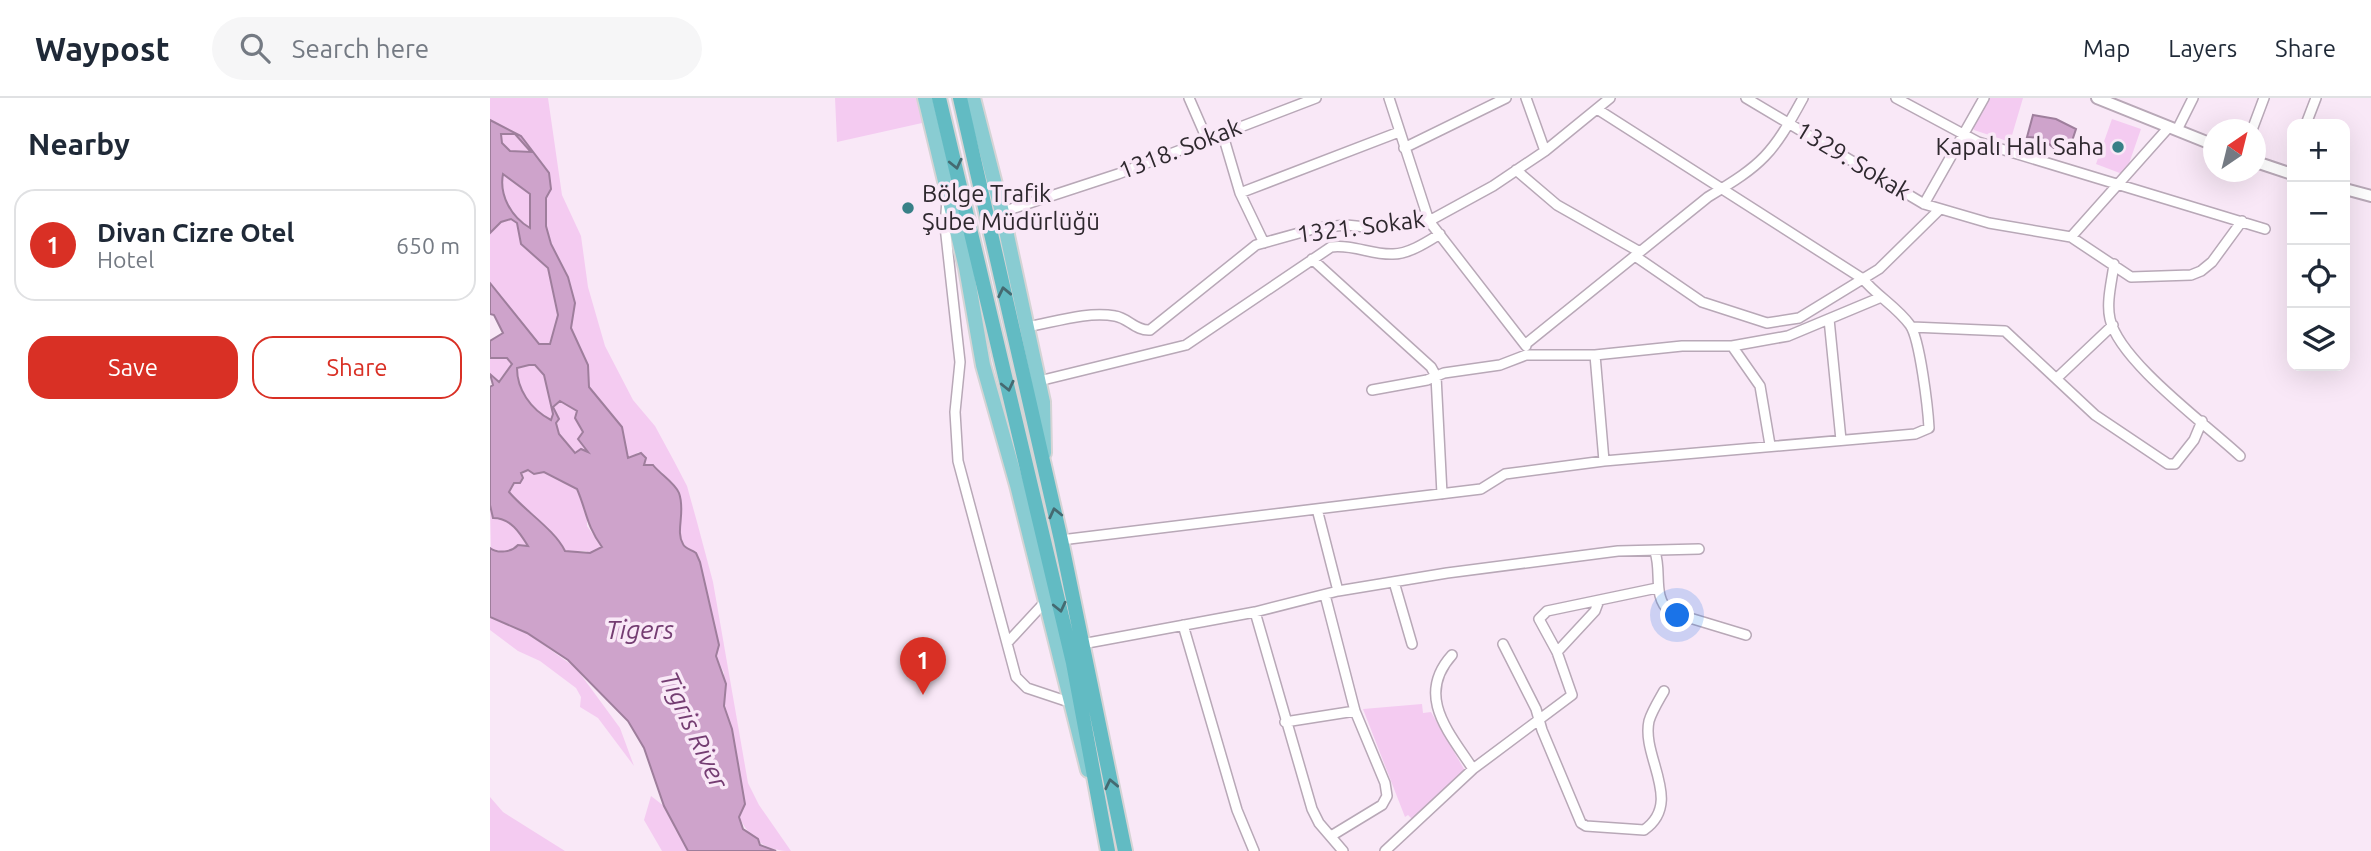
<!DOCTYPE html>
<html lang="en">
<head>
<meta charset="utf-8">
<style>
  :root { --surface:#fff; --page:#f6f6f7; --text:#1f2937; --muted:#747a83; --line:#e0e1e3; --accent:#d93025 }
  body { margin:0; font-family:Ubuntu,sans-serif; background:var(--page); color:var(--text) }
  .controls { position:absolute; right:21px; top:21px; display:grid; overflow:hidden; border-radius:14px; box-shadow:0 7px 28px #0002 }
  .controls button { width:63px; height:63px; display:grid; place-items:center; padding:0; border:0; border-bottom:2px solid var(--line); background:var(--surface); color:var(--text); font:35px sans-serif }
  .compass { position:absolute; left:1713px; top:21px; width:63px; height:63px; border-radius:50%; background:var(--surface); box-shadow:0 7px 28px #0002; rotate:35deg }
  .you { position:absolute; left:1188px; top:518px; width:24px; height:24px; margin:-18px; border:5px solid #fff; border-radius:50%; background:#1a73e8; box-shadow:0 0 0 10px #1a73e833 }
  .badge { display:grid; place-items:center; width:46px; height:46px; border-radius:50%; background:var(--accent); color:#fff; font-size:23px; font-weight:700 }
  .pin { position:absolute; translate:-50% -58px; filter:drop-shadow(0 2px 4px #0008) }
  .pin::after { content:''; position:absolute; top:37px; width:24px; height:21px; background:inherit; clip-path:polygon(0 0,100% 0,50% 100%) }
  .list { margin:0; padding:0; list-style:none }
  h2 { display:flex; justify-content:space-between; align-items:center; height:91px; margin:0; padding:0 28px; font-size:30px }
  h2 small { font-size:23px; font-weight:400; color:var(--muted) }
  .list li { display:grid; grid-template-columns:46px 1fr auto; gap:21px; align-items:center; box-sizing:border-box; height:112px; margin:0 14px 14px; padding:0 14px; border:2px solid var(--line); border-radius:21px }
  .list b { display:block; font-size:26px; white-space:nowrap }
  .list p { margin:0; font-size:23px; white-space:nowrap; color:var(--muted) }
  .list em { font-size:23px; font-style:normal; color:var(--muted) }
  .actions { display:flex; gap:14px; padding:21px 28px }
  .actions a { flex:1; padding:16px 0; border:2px solid var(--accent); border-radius:21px; text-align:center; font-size:24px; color:var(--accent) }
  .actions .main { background:var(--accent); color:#fff }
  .icon { flex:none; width:38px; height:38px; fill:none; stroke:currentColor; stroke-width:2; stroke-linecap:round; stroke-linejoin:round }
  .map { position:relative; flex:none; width:1881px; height:753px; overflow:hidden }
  header { display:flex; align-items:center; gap:42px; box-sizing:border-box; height:98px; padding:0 35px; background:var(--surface); border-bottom:2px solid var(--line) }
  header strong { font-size:33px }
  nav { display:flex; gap:38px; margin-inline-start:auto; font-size:24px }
  .search { width:490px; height:63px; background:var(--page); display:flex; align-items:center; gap:18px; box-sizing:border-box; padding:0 24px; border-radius:38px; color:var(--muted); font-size:26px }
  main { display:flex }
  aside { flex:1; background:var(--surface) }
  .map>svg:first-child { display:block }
  .green { fill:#f4cbf1 }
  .water { fill:#cea3cb; stroke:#9e7e9c; stroke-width:2; fill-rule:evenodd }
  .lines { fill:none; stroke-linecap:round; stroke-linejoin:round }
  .minor-casing { stroke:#b8a8b7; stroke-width:12 }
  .tertiary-casing { stroke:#b8a8b7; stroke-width:14 }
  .primary-casing { stroke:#d5d4d5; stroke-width:18 }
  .trunk-casing { stroke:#d5d4d5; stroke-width:18 }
  .minor { stroke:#fff; stroke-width:9 }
  .tertiary { stroke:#fff; stroke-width:10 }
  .primary { stroke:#89ccd2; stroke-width:14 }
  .trunk { stroke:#62bbc3; stroke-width:14 }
  .oneway { stroke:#456a71 }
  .poi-dot { fill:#388087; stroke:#f9e8f7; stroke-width:2.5 }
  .labels { text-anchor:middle; stroke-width:7; stroke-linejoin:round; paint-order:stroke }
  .poi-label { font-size:24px; fill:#2e282e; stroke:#f9e8f7; text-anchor:end }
  .street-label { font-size:24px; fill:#2e282e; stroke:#f9e8f7 }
  .water-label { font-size:26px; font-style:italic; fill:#743d72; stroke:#f9e8f7 }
</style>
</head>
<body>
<header>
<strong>Waypost</strong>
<div class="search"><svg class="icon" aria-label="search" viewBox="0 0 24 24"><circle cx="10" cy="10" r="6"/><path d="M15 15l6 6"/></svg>Search here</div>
<nav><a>Map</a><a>Layers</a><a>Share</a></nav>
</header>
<main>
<aside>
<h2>Nearby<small></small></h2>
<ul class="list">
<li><span class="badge">1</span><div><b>Divan Cizre Otel</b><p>Hotel</p></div><em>650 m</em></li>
</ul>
<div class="actions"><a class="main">Save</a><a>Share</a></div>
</aside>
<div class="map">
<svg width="1881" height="753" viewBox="0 0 1881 753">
  <rect width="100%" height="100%" fill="#f9e8f7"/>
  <path class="green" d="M0,0H58L72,97L91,138L98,189L115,248L143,302L165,328L184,363L197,388L207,424L223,484L258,685L269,707L301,753C275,753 260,741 249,719L255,706L242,631L234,608V575L226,558L229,547L210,464L191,443L187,391L171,374L154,367L153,356L148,354L144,360H138L132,329L99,289L98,267L81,230L85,205L78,179L61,146L56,128V100L61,90L59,75L35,42L0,22Z
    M345,0H435L441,23L347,44Z
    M1498,0H1533L1520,44L1484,32L1482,28Z
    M1622,21L1651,31L1635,77L1606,66Z
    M11,36H25L41,54L20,53L11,45Z
    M13,76L40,96V131C24,120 4,95 13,76Z
    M21,121L29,128L31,146L58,170L68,218L59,246H50L42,241L0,185V135L11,124Z
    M0,260H17L22,265L7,285L0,276Z
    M39,267H45L54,277L63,316L61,322C39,313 27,289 27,270Z
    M70,302L87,313L85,320L93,334L91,336L98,354L85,355L69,336L66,326L69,321L63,309Z
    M38,372L54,374L87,391L97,417V428L112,449L100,456L96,453H75C67,434 34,413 19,394L24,385H30L33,380L31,375Z
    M0,407C12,422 33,428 38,449L16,454L1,451Z
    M0,519L37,535L86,570L130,630L144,668L108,620L90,609L91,599L86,590L50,563L28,553L0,532Z
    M932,606L933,615L941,614L974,671L971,678L924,723L918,717L915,719L873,611Z
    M161,698L174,708L198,753H172L154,722Z
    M0,699L13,714L75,753H0Z"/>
  <path class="water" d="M1543,17L1566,21L1586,31L1579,52L1570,50L1566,52L1552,40L1537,39Z
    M0,22L31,38L59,75L61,91L56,100V128L61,146L78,179L85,205L81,230L98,267L99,289L132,329L138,360L151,355L156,360L154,367H163C170,376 185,385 189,395C196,414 185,433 193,446C195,451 201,451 206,455L210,464L229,547L226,558L236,586L234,608L242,631L255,706L249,719L253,731L268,741L270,747L286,753H198L174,708L154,650L138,623L78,562L37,535L0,519V450C8,456 22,454 28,447L38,448C30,435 21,420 3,420L0,407V289L3,287L0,276L9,284L22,266L17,260H0V243L13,235L4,217L0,216V185L49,246H60L68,217L58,170L31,146L27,125L21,121L11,124L0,135ZM11,36H25L41,54L20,53L12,45ZM13,76L40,96V130C21,119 9,97 13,76ZM39,267H45L54,277L63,316L61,322C40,311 27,291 27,270ZM70,303L87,313L85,320L93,334L88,341L98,354L91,351L85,355L69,336L66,325L69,321L63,309ZM38,372L44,376L54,374L87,391C97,414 96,427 112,449L100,455L75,453C65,432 35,413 19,394L24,385H30L33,380L31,375Z"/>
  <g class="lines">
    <defs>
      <path id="minor" d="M699,0L716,39
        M899,0L939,123L1036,248
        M1036,0L1055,53
        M1256,0L1434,106L1499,125L1581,139L1641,179L1701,177L1711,173L1722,164L1752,123
        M1406,0L1488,44L1775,131
        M1816,26L1826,0
        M1687,32L1703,0
        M1762,32L1774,0
        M732,34L750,95L774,145
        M914,50L1016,0
        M1026,72L1067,107L1150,154
        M750,95L909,34
        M457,102L455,128L470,264L465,314L468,363L526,579L537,590L579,604
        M1434,106L1494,0
        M512,114L628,76L826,0
        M1581,139L1679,29
        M1145,158L1212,204L1277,225L1309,220L1389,171L1449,112
        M822,161L941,269L946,278L952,396
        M1624,166C1622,183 1616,204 1620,221C1629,263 1717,327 1750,358
        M1339,221L1351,342
        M537,229C565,224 597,213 625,218C638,220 646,233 660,232L766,147L827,130L856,127L886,130L939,123L1003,88L1055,53L1120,0
        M1422,229L1515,233L1605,317L1678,366H1685L1704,342L1712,323
        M1037,245L1218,99C1273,66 1282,57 1313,0
        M1242,248L1270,288L1280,347
        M1105,257L1114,363
        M1567,280L1623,227
        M549,283L696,247L841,149C863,146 882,157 903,156C919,156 937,144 950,136
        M882,292L937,282L954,275L1010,267L1036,257H1105L1192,248H1242L1298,238L1389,200
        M827,411L848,493
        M571,442L991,391L1015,376L1114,363L1425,336L1439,330C1438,311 1430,241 1420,227C1407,209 1387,198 1373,181L1107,11
        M1165,454C1172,474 1162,499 1180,514L1256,537
        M904,484L922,546
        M835,497L865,613L895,685L897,698L892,707L841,738
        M765,514L822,711L829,725L853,753
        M693,527L747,712L764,753
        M518,544L555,504
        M592,546L765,514L848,493L957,475L1128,453L1209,451
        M1013,546L1046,611L1052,632L1091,725L1096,728L1154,732C1194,704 1151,659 1159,623C1162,613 1169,602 1174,593
        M1067,554L1105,513L1108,505
        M962,557C925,598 959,634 983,671
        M795,624L865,613
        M895,753L983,671L1082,597L1067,554L1049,521L1057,513L1167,490"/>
      <path id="tertiary" d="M1607,0L1724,47
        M1766,64L1802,76
        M1855,91L1881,98"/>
      <path id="primary" d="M435,0L476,170L493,267L527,387L598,672
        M483,0L512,114L553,304L554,355"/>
      <path id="trunk" d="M449,0L583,565L618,753
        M470,0L571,442L635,753"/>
    </defs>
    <use href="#minor" class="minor-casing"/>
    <use href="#tertiary" class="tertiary-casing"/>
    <use href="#primary" class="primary-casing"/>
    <use href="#trunk" class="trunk-casing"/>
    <use href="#minor" class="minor"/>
    <use href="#tertiary" class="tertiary"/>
    <use href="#primary" class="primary"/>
    <use href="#trunk" class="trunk"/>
  </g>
  <defs><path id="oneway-chevron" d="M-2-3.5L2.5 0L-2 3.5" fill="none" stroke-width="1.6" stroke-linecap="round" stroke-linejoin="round" transform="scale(1.75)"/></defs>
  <g class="oneway">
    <use href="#oneway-chevron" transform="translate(466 66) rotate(77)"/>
    <use href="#oneway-chevron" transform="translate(514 194) rotate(-102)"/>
    <use href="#oneway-chevron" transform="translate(518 288) rotate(77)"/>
    <use href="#oneway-chevron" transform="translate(565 415) rotate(-103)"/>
    <use href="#oneway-chevron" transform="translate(570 509) rotate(77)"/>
    <use href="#oneway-chevron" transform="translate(621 686) rotate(-102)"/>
  </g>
  <g class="poi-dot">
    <circle cx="1628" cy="49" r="7"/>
    <circle cx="418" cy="110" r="7"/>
  </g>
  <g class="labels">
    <g class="poi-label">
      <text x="1614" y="57">Kapalı Halı Saha</text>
      <text x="432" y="104" text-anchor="start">Bölge Trafik<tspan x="432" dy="28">Şube Müdürlüğü</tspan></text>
    </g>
    <g class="street-label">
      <text transform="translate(690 51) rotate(-21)" y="8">1318. Sokak</text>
      <text transform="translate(1363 63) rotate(31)" y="8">1329. Sokak</text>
      <text transform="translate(871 129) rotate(-7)" y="8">1321. Sokak</text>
    </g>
    <g class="water-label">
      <text x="150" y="541">Tigers</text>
      <text transform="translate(204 632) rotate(65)" y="9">Tigris River</text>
    </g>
  </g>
</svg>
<div class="controls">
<button>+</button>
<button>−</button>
<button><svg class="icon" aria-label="locate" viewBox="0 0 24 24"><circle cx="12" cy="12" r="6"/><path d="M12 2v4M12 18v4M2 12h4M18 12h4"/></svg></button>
<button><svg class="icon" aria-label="layers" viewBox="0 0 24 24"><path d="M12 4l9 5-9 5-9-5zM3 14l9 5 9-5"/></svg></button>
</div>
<svg class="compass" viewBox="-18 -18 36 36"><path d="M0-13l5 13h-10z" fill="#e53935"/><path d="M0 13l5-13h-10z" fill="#747a83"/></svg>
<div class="you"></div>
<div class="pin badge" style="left:433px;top:597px">1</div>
</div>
</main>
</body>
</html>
